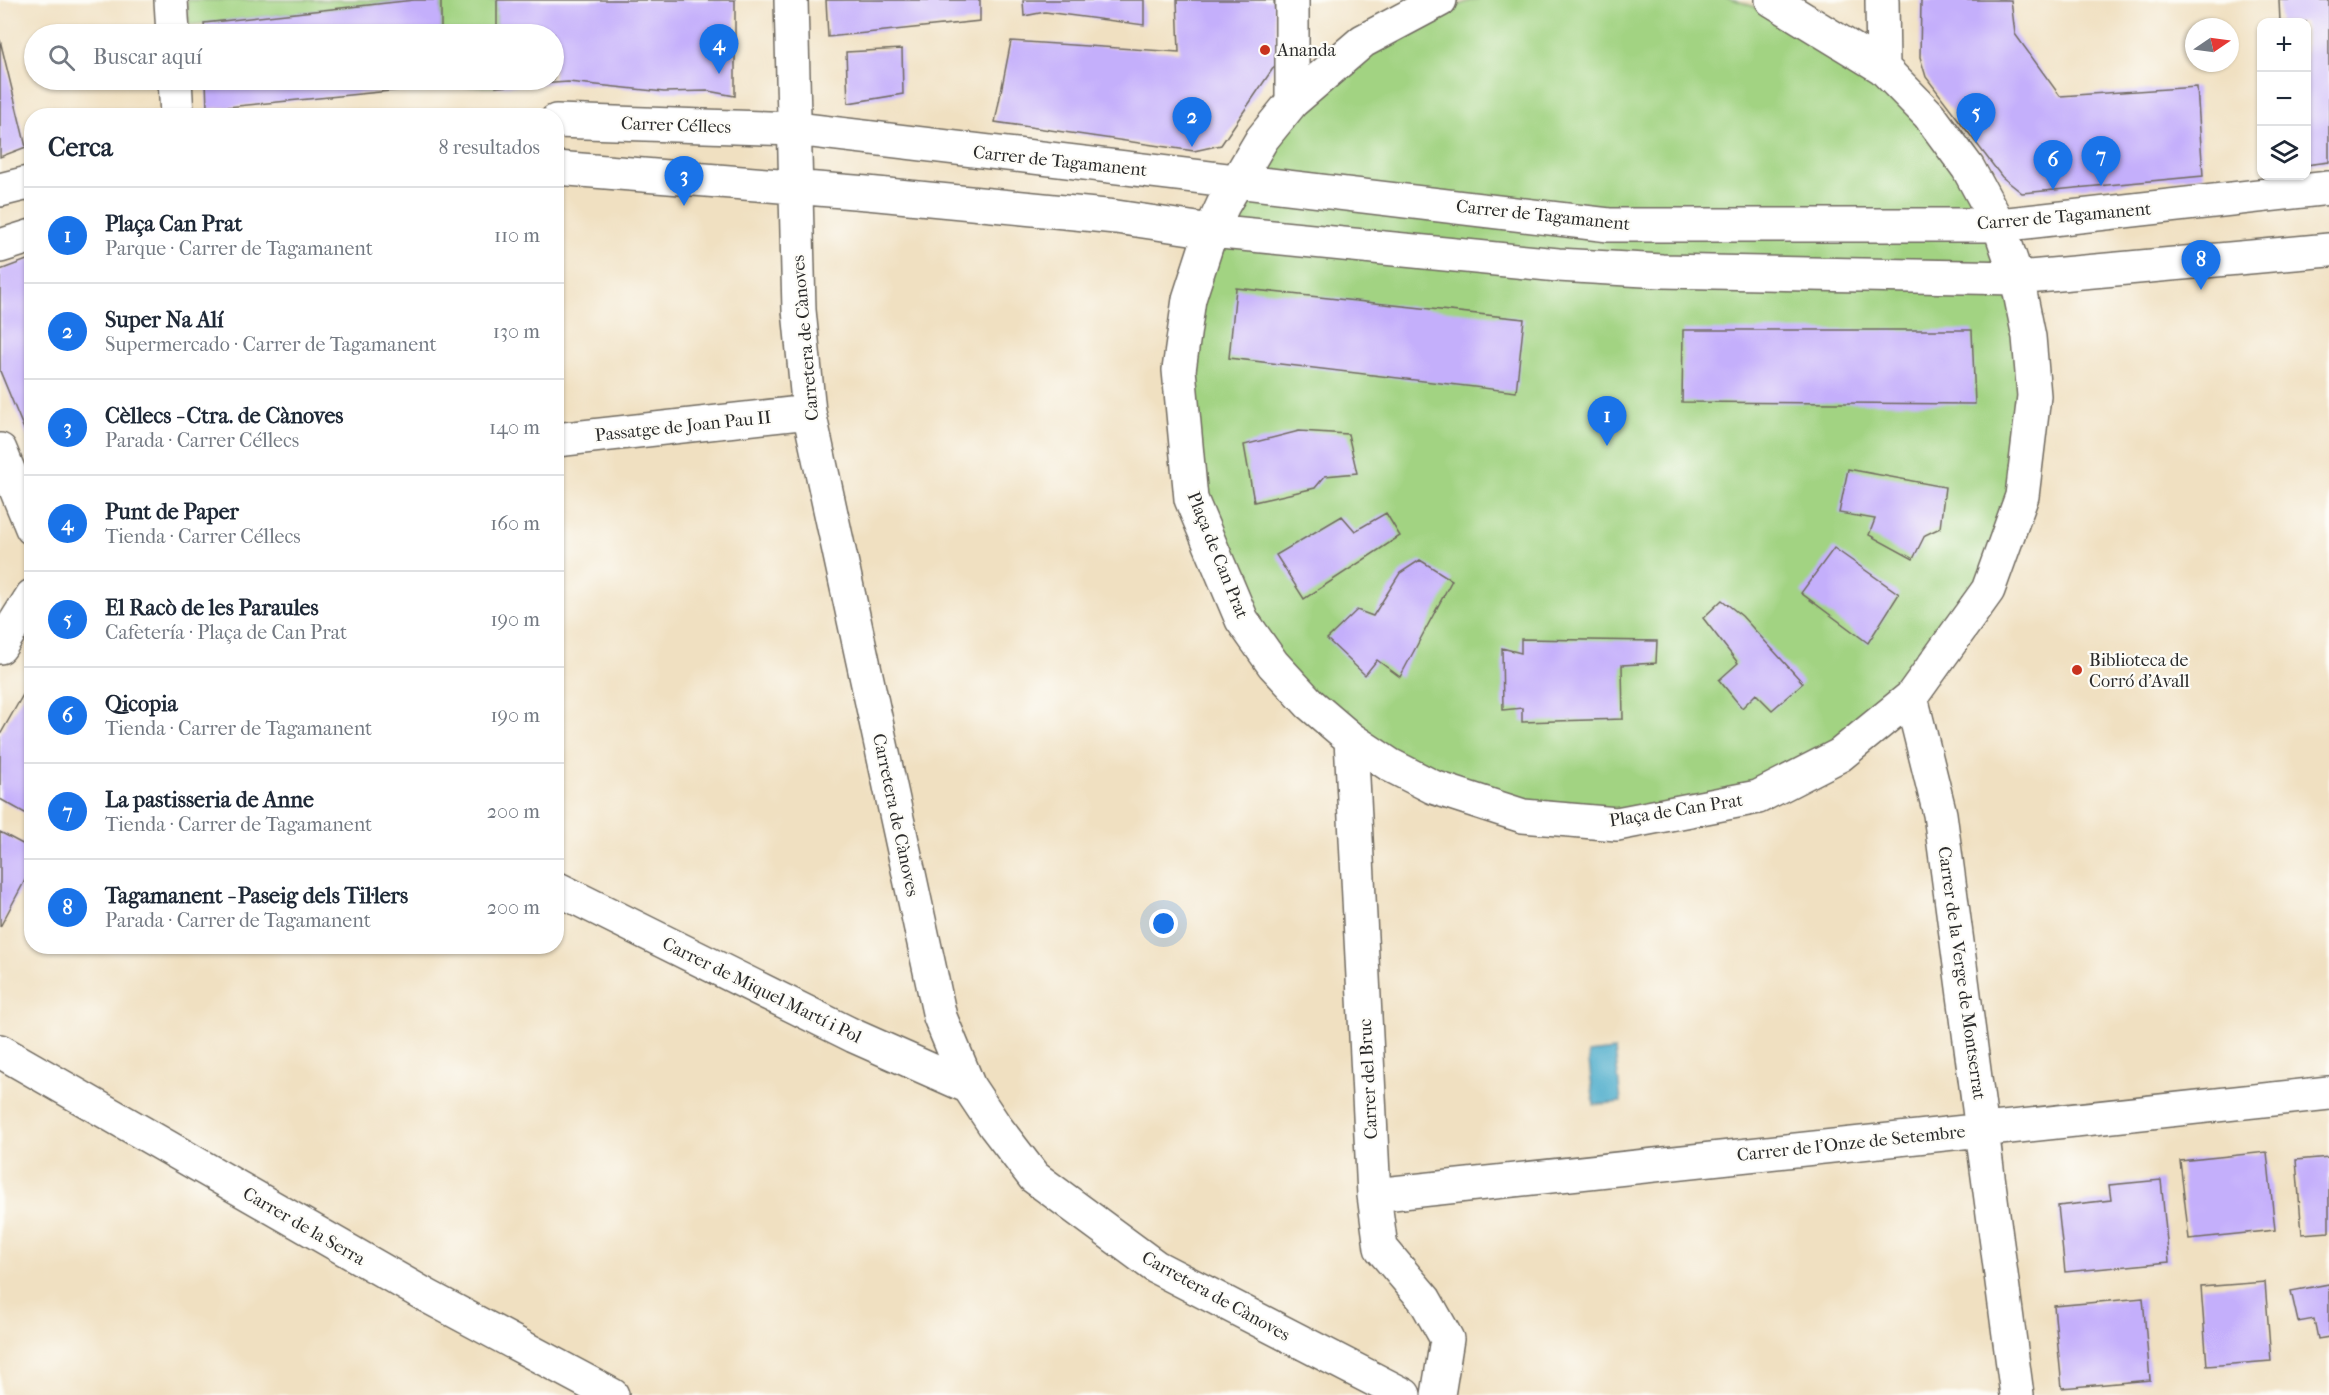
<!DOCTYPE html>
<html lang="es">
<head>
<meta charset="utf-8">
<style>
  :root { --surface:#fff; --page:#f6f6f7; --text:#1f2937; --muted:#747a83; --line:#e0e1e3; --accent:#1a73e8 }
  body { margin:0; font-family:"IM FELL French Canon",serif; background:var(--page); color:var(--text) }
  .controls { position:absolute; right:18px; top:18px; display:grid; overflow:hidden; border-radius:12px; box-shadow:0 2px 4px #0004 }
  .controls button { width:54px; height:54px; display:grid; place-items:center; padding:0; border:0; border-bottom:2px solid var(--line); background:var(--surface); color:var(--text); font:30px sans-serif }
  .compass { position:absolute; left:2185px; top:18px; width:54px; height:54px; border-radius:50%; background:var(--surface); box-shadow:0 2px 4px #0004; rotate:77deg }
  .you { position:absolute; left:1164px; top:924px; width:21px; height:21px; margin:-15px; border:4px solid #fff; border-radius:50%; background:#1a73e8; box-shadow:0 0 0 9px #1a73e833 }
  .badge { display:grid; place-items:center; width:39px; height:39px; border-radius:50%; background:var(--accent); color:#fff; font-size:20px; font-weight:700 }
  .pin { position:absolute; translate:-50% -50px; filter:drop-shadow(0 2px 3px #0008) }
  .pin::after { content:''; position:absolute; top:32px; width:21px; height:18px; background:inherit; clip-path:polygon(0 0,100% 0,50% 100%) }
  .list { margin:0; padding:0; list-style:none }
  h2 { display:flex; justify-content:space-between; align-items:center; height:78px; margin:0; padding:0 24px; font-size:26px }
  h2 small { font-size:20px; font-weight:400; color:var(--muted) }
  .list li { display:grid; grid-template-columns:39px 1fr auto; gap:18px; align-items:center; box-sizing:border-box; height:96px; padding:0 24px; border-top:2px solid var(--line) }
  .list b { display:block; font-size:22px; white-space:nowrap }
  .list p { margin:0; font-size:20px; white-space:nowrap; color:var(--muted) }
  .list em { font-size:20px; font-style:normal; color:var(--muted) }
  .icon { flex:none; width:33px; height:33px; fill:none; stroke:currentColor; stroke-width:2; stroke-linecap:round; stroke-linejoin:round }
  .map { position:relative; flex:none; width:2329px; height:1395px; overflow:hidden }
  .search { position:absolute; background:var(--surface); box-shadow:0 2px 4px #0004; left:24px; top:24px; width:540px; height:66px; display:flex; align-items:center; gap:15px; box-sizing:border-box; padding:0 21px; border-radius:33px; color:var(--muted); font-size:22px }
  .panel { position:absolute; background:var(--surface); box-shadow:0 2px 4px #0004; left:24px; top:108px; width:540px; height:846px; border-radius:24px }
  .map>svg:first-child { display:block }
  .green { fill:#a2d382; stroke:#667f56; stroke-width:1.5 }
  .water { fill:#4caccb; stroke:#3c6c7b; stroke-width:1.5 }
  .building { fill:#c4affb }
  .lines { fill:none; stroke-linecap:round; stroke-linejoin:round }
  .minor-casing { stroke:#706a60; stroke-width:36 }
  .minor { stroke:#fff; stroke-width:33 }
  .poi-dot { fill:#c8321e; stroke:#fdfcf7; stroke-width:2 }
  .labels { text-anchor:middle; stroke-width:4.5; stroke-linejoin:round; paint-order:stroke }
  .poi-label { font-size:18px; fill:#2b2b2b; stroke:#fdfcf7; text-anchor:start }
  .street-label { font-size:18px; fill:#2b2b2b; stroke:#fdfcf7 }
</style>
</head>
<body>
<div class="map">
<svg width="2329" height="1395" viewBox="0 0 2329 1395">
  <rect width="100%" height="100%" fill="#fdfcf7"/>
  <filter id="ink" filterUnits="userSpaceOnUse"><feTurbulence type="fractalNoise" baseFrequency=".0167" numOctaves="2"/><feDisplacementMap in="SourceGraphic" scale="12" xChannelSelector="R" yChannelSelector="G"/><feConvolveMatrix kernelMatrix="1 2 1 2 8 2 1 2 1" color-interpolation-filters="sRGB"/></filter>
  <filter id="wash" filterUnits="userSpaceOnUse"><feTurbulence type="fractalNoise" baseFrequency=".008" numOctaves="4" result="noise"/><feDisplacementMap in="SourceGraphic" scale="24" xChannelSelector="R" yChannelSelector="G"/><feGaussianBlur stdDeviation="1.35" result="paint"/><feColorMatrix in="noise" values="0 0 0 0 0 0 0 0 0 0 0 0 0 0 0 0 0 1.4 0 .05"/><feComposite in="paint" operator="in"/></filter>
  <g filter="url(#wash)">
    <rect width="100%" height="100%" fill="#f0e0c1"/>
    <path class="green" d="M1184 399a420 420 0 1 1 840 0a420 420 0 1 1-840 0Z
      M187,0H414L189,25Z
      M441,0H497V34H441Z
      M441,80H496V87L441,86Z"/>
    <path class="water" d="M1615,1050L1621,1102L1594,1105L1588,1053Z"/>
    <g id="blocks">
      <path class="building" d="M414,0H441V34H205L204,23Z
        M497,0H735V96L708,91L664,92L568,82L496,87V80H554V34H497Z
        M826,0H980V21L828,37Z
        M1023,0H1144V25L1045,12L1024,16Z
        M1177,0H1274L1278,61L1221,145L1194,151L995,122L1011,41L1179,52Z
        M1921,0H2011L2015,34L2060,96L2197,87L2203,176L2022,193L2002,177L1926,77L1920,57Z
        M2279,0H2329V162L2306,165V22H2280Z
        M0,40L26,147L0,157Z
        M902,49L903,94L848,103L846,52Z
        M206,80H441V86L207,109Z
        M32,258V446H31L0,371V270Z
        M1236,288L1524,319L1516,392L1229,358Z
        M1683,330H1972L1975,404L1682,402Z
        M1299,431L1348,434L1357,473L1325,476L1315,488L1254,502L1244,445Z
        M1848,469L1945,487L1940,528L1925,535L1913,559L1869,535L1875,519L1839,513Z
        M1386,513L1400,536L1304,599L1276,555L1342,516L1355,531Z
        M1834,548L1899,594L1868,643L1801,593Z
        M1420,560L1452,580L1400,677L1377,660L1365,675L1327,639L1357,610L1373,616L1400,573Z
        M1722,600L1742,616L1803,683L1772,710L1756,694L1742,708L1719,680L1738,663L1703,618Z
        M1521,639L1657,641L1656,663L1622,665L1623,719L1522,722V708L1503,710L1502,648L1521,653Z
        M32,679V817L0,799V735Z
        M0,832L32,849V867L0,927Z
        M2267,1152L2275,1230L2189,1239L2180,1161Z
        M2329,1157V1232L2302,1234L2296,1160Z
        M2161,1180L2169,1262L2065,1272L2058,1206L2111,1200L2109,1185Z
        M2265,1282L2271,1361L2207,1366L2201,1287Z
        M2329,1284V1337L2318,1339L2314,1319L2298,1322L2291,1291Z
        M2143,1298L2150,1380L2062,1388L2054,1306Z"/>
    </g>
  </g>
  <g filter="url(#ink)">
    <use href="#blocks" fill-opacity="0" stroke="#706a60" stroke-width="1.5"/>
    <g class="lines">
      <defs>
        <path id="minor" d="M171,0L173,34
          M791,0L799,310L809,412L940,1017L969,1087L995,1126L1034,1177L1156,1267L1404,1395
          M1292,0V102
          M1440,0L1363,41L1292,102L1262,139L1223,205L1211,231L1189,299L1179,370L1191,499L1242,620L1273,664L1310,704L1351,739L1390,765L1433,787L1523,816L1617,824L1758,797L1840,755L1911,697L1988,590L2022,496L2034,396L2029,337L2017,278L1999,225L1968,168L1929,115L1883,68L1772,0
          M1882,0L1883,68
          M175,80L177,116
          M556,121L796,129L1609,225H1999L2329,188
          M556,168L867,193L1116,217L1211,231L1558,265L1662,271L2017,278L2329,250
          M0,190L32,182
          M0,246L32,236
          M556,440L809,412
          M0,450L32,528
          M0,647L32,596
          M1911,697L1940,814L2017,1395
          M1351,739L1374,1195L1381,1248L1425,1300L1447,1339L1438,1395
          M556,888L854,1036L969,1087
          M0,1051L427,1296L612,1395
          M1374,1195L2329,1093"/>
      </defs>
      <use href="#minor" class="minor-casing"/>
      <use href="#minor" class="minor"/>
    </g>
  </g>
  <g class="poi-dot">
    <circle cx="1265" cy="50" r="6"/>
    <circle cx="2077" cy="670" r="6"/>
  </g>
  <g class="labels">
    <g class="poi-label">
      <text x="1277" y="56">Ananda</text>
      <text x="2089" y="666">Biblioteca de<tspan x="2089" dy="21">Corró d'Avall</tspan></text>
    </g>
    <g class="street-label">
      <text transform="translate(676 125) rotate(2)" y="6">Carrer Céllecs</text>
      <text transform="translate(1060 161) rotate(6)" y="6">Carrer de Tagamanent</text>
      <text transform="translate(1543 215) rotate(6)" y="6">Carrer de Tagamanent</text>
      <text transform="translate(2064 216) rotate(-5)" y="6">Carrer de Tagamanent</text>
      <text transform="translate(805 338) rotate(-95)" y="6">Carretera de Cànoves</text>
      <text transform="translate(683 426) rotate(-6)" y="6">Passatge de Joan Pau II</text>
      <text transform="translate(1218 555) rotate(68)" y="6">Plaça de Can Prat</text>
      <text transform="translate(1676 810) rotate(-9)" y="6">Plaça de Can Prat</text>
      <text transform="translate(896 815) rotate(78)" y="6">Carretera de Cànoves</text>
      <text transform="translate(1962 973) rotate(82)" y="6">Carrer de la Verge de Montserrat</text>
      <text transform="translate(762 990) rotate(26)" y="6">Carrer de Miquel Martí i Pol</text>
      <text transform="translate(1368 1079) rotate(-93)" y="6">Carrer del Bruc</text>
      <text transform="translate(1851 1143) rotate(-6)" y="6">Carrer de l'Onze de Setembre</text>
      <text transform="translate(304 1226) rotate(30)" y="6">Carrer de la Serra</text>
      <text transform="translate(1216 1296) rotate(29)" y="6">Carretera de Cànoves</text>
    </g>
  </g>
</svg>
<div class="controls">
<button>+</button>
<button>−</button>
<button><svg class="icon" aria-label="layers" viewBox="0 0 24 24"><path d="M12 4l9 5-9 5-9-5zM3 14l9 5 9-5"/></svg></button>
</div>
<svg class="compass" viewBox="-18 -18 36 36"><path d="M0-13l5 13h-10z" fill="#e53935"/><path d="M0 13l5-13h-10z" fill="#747a83"/></svg>
<div class="you"></div>
<div class="pin badge" style="left:1607px;top:446px">1</div>
<div class="pin badge" style="left:1192px;top:147px">2</div>
<div class="pin badge" style="left:684px;top:206px">3</div>
<div class="pin badge" style="left:719px;top:74px">4</div>
<div class="pin badge" style="left:1976px;top:143px">5</div>
<div class="pin badge" style="left:2053px;top:190px">6</div>
<div class="pin badge" style="left:2101px;top:186px">7</div>
<div class="pin badge" style="left:2201px;top:290px">8</div>
<div class="search"><svg class="icon" aria-label="search" viewBox="0 0 24 24"><circle cx="10" cy="10" r="6"/><path d="M15 15l6 6"/></svg>Buscar aquí</div>
<section class="panel">
<h2>Cerca<small>8 resultados</small></h2>
<ul class="list">
<li><span class="badge">1</span><div><b>Plaça Can Prat</b><p>Parque · Carrer de Tagamanent</p></div><em>110 m</em></li>
<li><span class="badge">2</span><div><b>Super Na Alí</b><p>Supermercado · Carrer de Tagamanent</p></div><em>130 m</em></li>
<li><span class="badge">3</span><div><b>Cèllecs - Ctra. de Cànoves</b><p>Parada · Carrer Céllecs</p></div><em>140 m</em></li>
<li><span class="badge">4</span><div><b>Punt de Paper</b><p>Tienda · Carrer Céllecs</p></div><em>160 m</em></li>
<li><span class="badge">5</span><div><b>El Racò de les Paraules</b><p>Cafetería · Plaça de Can Prat</p></div><em>190 m</em></li>
<li><span class="badge">6</span><div><b>Qicopia</b><p>Tienda · Carrer de Tagamanent</p></div><em>190 m</em></li>
<li><span class="badge">7</span><div><b>La pastisseria de Anne</b><p>Tienda · Carrer de Tagamanent</p></div><em>200 m</em></li>
<li><span class="badge">8</span><div><b>Tagamanent - Paseig dels Til·lers</b><p>Parada · Carrer de Tagamanent</p></div><em>200 m</em></li>
</ul>
</section>
</div>
</body>
</html>
